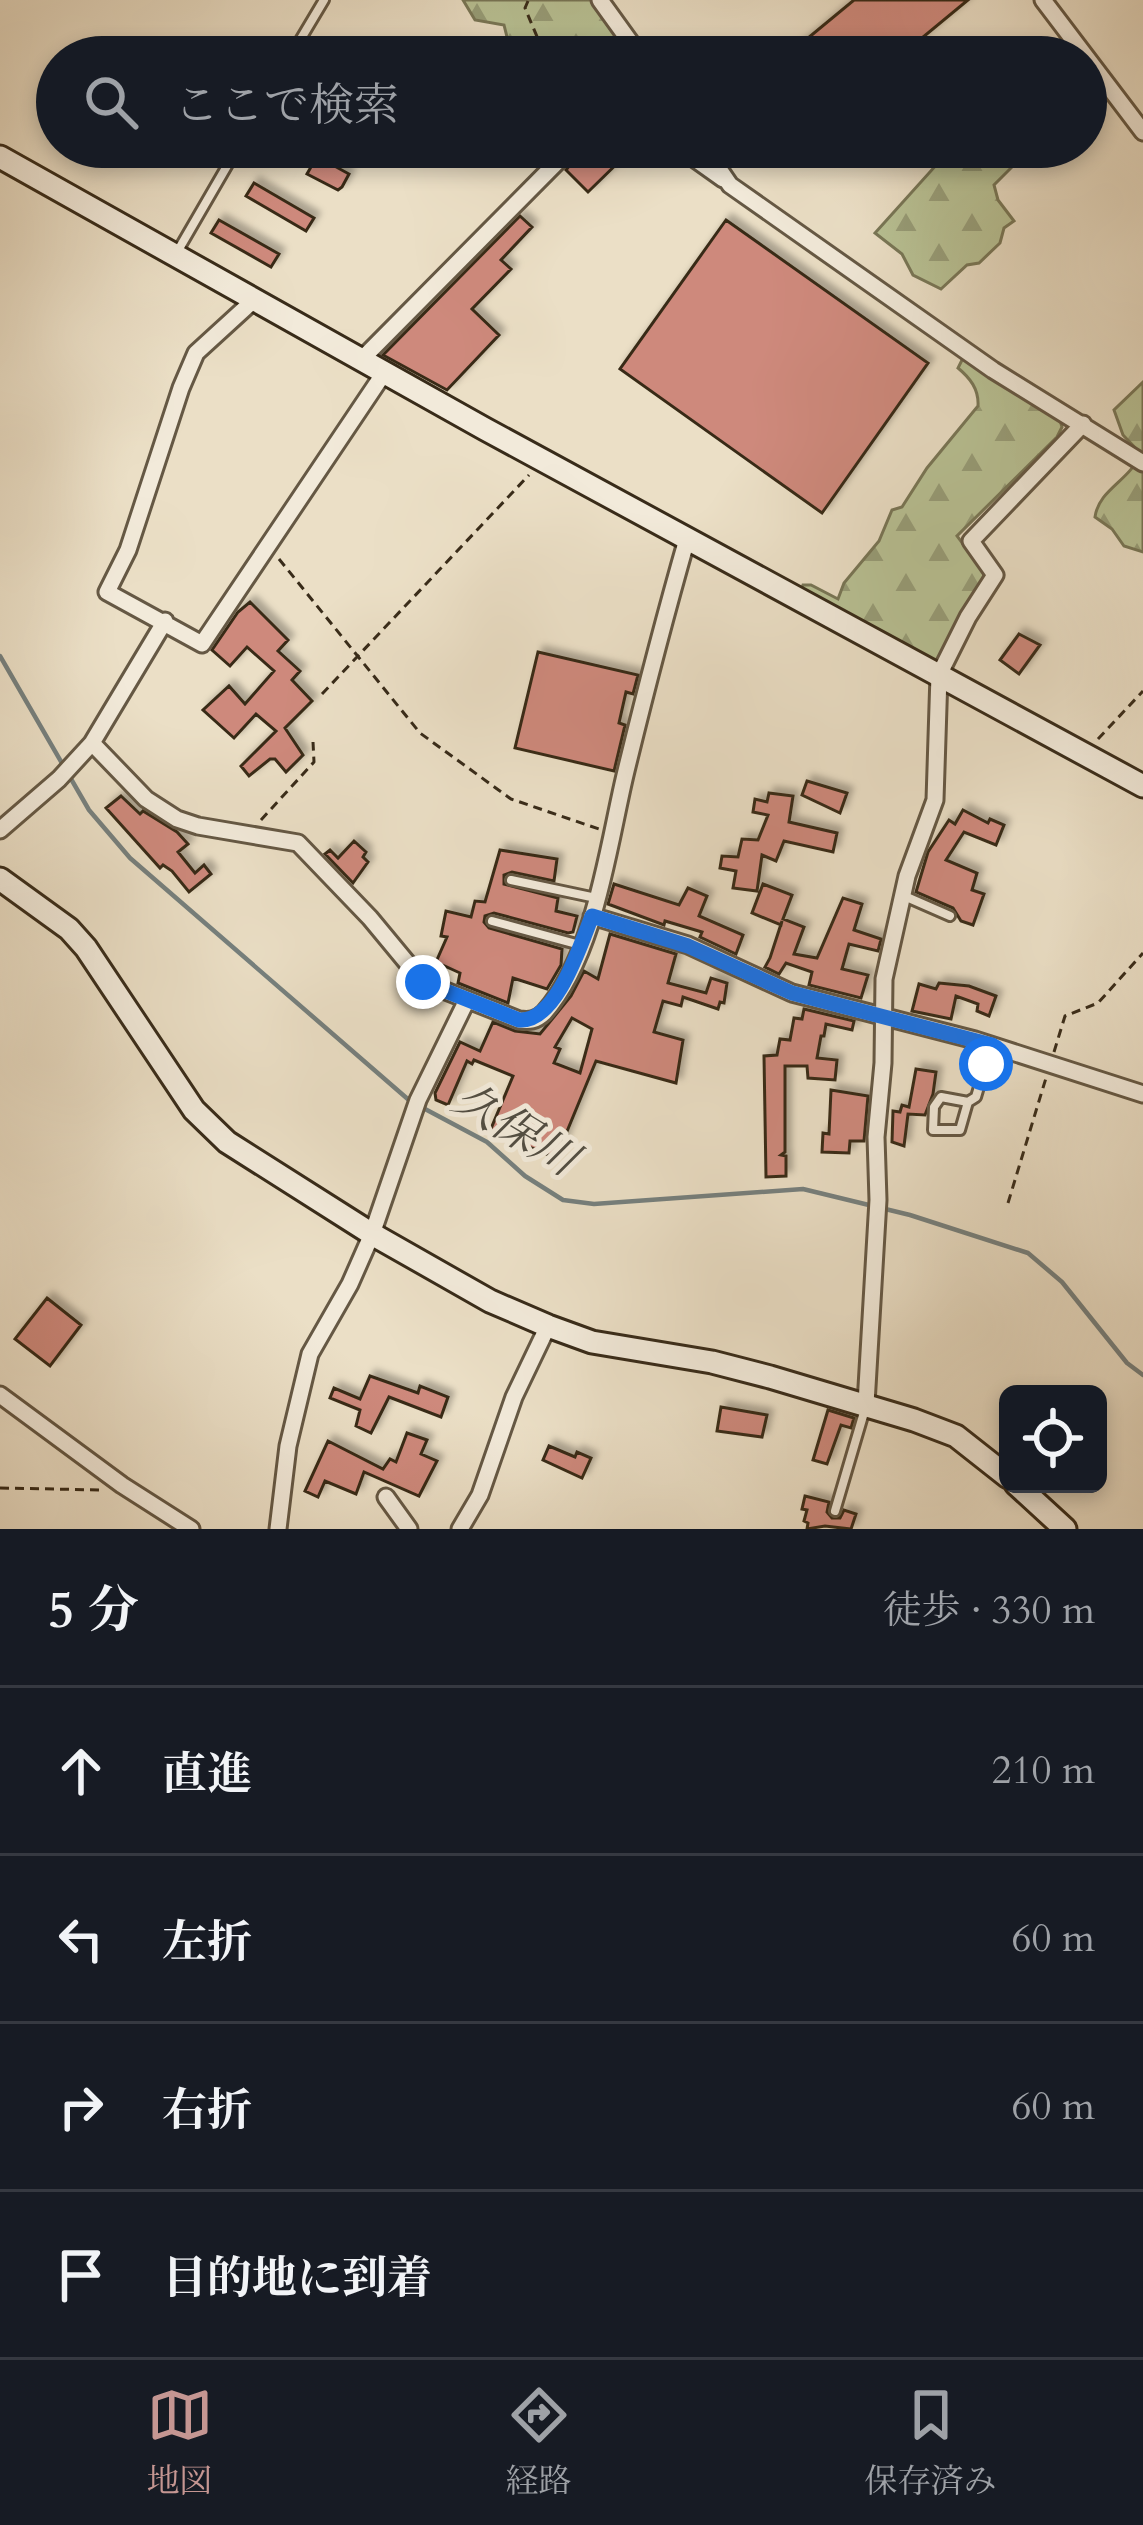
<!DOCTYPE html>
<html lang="ja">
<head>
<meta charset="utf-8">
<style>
  :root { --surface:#171b24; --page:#242831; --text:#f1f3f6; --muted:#9ea1a6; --line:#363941; --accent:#c59692 }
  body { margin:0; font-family:Cardo,"Noto Serif JP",serif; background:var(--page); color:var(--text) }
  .controls { position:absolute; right:36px; bottom:36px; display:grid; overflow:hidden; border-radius:18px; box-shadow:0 6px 18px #0003 }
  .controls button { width:108px; height:108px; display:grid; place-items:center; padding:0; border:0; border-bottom:3px solid var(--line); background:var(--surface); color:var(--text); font:60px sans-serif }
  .stop { position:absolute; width:36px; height:36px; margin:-27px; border:9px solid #1a73e8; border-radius:50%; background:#fff }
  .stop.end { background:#1a73e8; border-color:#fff; box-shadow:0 3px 12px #0008 }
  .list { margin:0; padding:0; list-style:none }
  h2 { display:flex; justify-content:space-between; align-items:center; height:156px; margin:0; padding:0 48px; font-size:51px }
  h2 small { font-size:39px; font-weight:400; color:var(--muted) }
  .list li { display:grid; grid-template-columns:78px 1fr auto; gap:36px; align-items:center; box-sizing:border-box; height:168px; padding:0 48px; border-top:3px solid var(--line) }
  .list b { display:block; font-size:45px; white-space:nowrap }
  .list em { font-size:39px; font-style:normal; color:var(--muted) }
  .icon { flex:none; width:66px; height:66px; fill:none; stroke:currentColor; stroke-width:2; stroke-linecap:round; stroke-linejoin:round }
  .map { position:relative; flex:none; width:1143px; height:1529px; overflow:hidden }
  .search { position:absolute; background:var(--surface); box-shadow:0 6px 18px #0003; left:36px; right:36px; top:36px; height:132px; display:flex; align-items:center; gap:30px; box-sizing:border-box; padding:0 42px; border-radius:66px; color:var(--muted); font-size:45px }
  .sheet { height:828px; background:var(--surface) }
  nav { display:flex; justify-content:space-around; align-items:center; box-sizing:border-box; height:168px; border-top:3px solid var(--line); background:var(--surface); font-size:33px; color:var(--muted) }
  nav a { display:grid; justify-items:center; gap:6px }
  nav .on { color:var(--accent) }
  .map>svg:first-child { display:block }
  .forest { fill:url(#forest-firs); stroke:#787656; stroke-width:3 }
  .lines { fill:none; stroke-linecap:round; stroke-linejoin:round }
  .stream { stroke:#76807e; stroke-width:4.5 }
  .building { fill:#ce897b; stroke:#382b19; stroke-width:3; fill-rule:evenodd; filter:url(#shadow) }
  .lane-casing { stroke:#655844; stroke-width:14 }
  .street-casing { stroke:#655844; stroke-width:21 }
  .secondary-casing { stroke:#382b19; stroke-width:27 }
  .path { stroke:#382b19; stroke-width:3; stroke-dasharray:9 6; stroke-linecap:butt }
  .lane { stroke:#f2eada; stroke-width:8 }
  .street { stroke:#f2eada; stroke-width:15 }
  .secondary { stroke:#f2eada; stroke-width:21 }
  .route { stroke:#1a73e8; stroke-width:15 }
  .labels { text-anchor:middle; stroke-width:10; stroke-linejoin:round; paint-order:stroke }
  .water-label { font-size:45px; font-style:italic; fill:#524e43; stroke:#f2eada }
</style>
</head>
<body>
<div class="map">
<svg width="1143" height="1529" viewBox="0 0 1143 1529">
  <defs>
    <pattern id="forest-firs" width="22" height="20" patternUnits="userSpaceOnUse" patternTransform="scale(3)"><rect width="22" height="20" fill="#b8c194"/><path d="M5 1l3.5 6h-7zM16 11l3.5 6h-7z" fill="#979d78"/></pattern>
    <filter id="shadow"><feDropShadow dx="5.5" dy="-5.5" stdDeviation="3" flood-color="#0004"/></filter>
  </defs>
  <rect width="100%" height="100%" fill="#ebdfc6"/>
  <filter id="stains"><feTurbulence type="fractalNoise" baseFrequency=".00167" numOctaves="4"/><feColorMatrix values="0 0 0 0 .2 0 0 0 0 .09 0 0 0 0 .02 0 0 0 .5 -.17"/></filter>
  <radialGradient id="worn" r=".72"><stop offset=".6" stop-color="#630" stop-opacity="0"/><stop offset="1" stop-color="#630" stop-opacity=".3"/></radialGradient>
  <path class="forest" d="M463,0H593L630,57H492L508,41L504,25L475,20Z
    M958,147H1032L994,185L998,200L1014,221L1004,228L1000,243L979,263L967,265L941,289L913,275L902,254L875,233L938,163Z
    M963,358L1060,420L1062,427L1057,437L957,536L984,572L983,581L937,663L801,591L803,585H811L838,599L844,583L879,541L892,510L902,507L927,468L978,406C979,389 970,378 958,368Z
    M1143,382V552L1124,546L1112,529L1095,517C1099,488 1132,480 1140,453L1123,435L1114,410Z"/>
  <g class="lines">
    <path class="stream" d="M0,656L89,810L130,858L410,1101L487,1142L525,1176L563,1200L594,1204L803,1189L910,1215L1028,1253L1062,1282L1127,1363L1143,1375"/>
  </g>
  <path class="building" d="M854,0H968L899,57H785Z
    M300,147L349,174L342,187L338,190L307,174L311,167L295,155Z
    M584,147H634L588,192L566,170Z
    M254,183L314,218L306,231L246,196Z
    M520,216L532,227L501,260L511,269L472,309L499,335L447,390L383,355Z
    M219,220L279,254L271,267L211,233Z
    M726,220L928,363L822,513L620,369Z
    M250,602L288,640L278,651L300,671L292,680L312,701L285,728L303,755L286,772L275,759H270L249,776L241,766L276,731L256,714L234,738L203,710L229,686L245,704L274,671L247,647L230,666L212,650L238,612Z
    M1019,634L1040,645L1019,674L1000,660Z
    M538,652L638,675L633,694L626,692L619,723L625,725L614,771L515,748Z
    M807,781L847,793L840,813L802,795Z
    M769,793L793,796L789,822L837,833L833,852L784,841L776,861L762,855L757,891L733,888L736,871L720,868L722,856L738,857L742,839L758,840L768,815L753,812L755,799L767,802Z
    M121,796L140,814L143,811L177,832L188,844L178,852L195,873L204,865L211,874L189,892L172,871L163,865L160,868L106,808Z
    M963,810L988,823L990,819L1004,825L996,845L964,832L946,860L977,873L972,890L984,894L973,925L961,921L953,908L916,892L928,852L949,820L955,824Z
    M354,841L366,852L363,857L368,862L353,883L325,854L330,850L338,858Z
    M500,850L557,859L554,881L512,872L504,875V884L558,898L556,911L577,916L573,932L568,933L494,913L485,916L484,922L489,928L562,949L561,965L547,989L513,978L508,1003L458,983L460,973L436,962L447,937L441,936L446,911L471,917L475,901L485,902Z
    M614,884L679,905L688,888L707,896L699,916L743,935L736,954L700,937L702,932L665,921L664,925L608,904Z
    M763,884L792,895L783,919L804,927L794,954L817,958L843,898L862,904L854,930L881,939L878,951L849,944L842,969L868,975L861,998L809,985L812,972L786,963L779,974L765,967L770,958L782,921L781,925L752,913Z
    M610,934L676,954L668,983L706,993L711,978L727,983L724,1003L720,1002L718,1009L683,997L681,1006L663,1001L654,1032L683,1040L676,1083L596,1061L556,1158L490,1131L513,1076L474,1060L472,1064L467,1061L448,1105L436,1100L435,1093L460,1042L480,1051L493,1022L515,1031L540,1034L571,996L584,971L598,979ZM572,1018L592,1029L580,1073L554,1063L560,1049L555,1047Z
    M939,983L969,986L996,996L989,1016L977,1011L978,1004L956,996L951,1019L912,1011L919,984L936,989Z
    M804,1009L854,1021L852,1030L826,1024L824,1036H821L817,1058L837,1060L835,1080L808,1078L807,1066H785V1152L781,1155L786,1156V1176L766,1177L764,1056L777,1055L780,1039L790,1040L794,1018L802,1019Z
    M916,1069L936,1072L933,1094L925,1115L908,1114L904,1146L892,1142L893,1111L900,1112L902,1105L909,1107Z
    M831,1090L868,1096L864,1141H850L849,1153L822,1152L823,1133L829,1134Z
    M47,1298L81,1325L50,1366L15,1339Z
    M370,1376L418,1393L420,1386L448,1397L441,1417L389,1397L371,1433L356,1426L360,1410L330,1398L334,1388L360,1399Z
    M721,1407L767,1415L762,1437L717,1431Z
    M828,1410L854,1418L851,1428L841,1425L827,1464L813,1460Z
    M407,1433L427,1440L421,1454L437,1461L419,1496L364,1472L356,1494L325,1481L318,1497L305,1491L328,1441L383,1469L390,1459L396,1462Z
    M549,1446L575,1457L577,1452L591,1458L582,1478L543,1460Z
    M805,1496L829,1502L827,1512L832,1518H840L844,1510L856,1514L851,1529L825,1526L807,1529L808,1523L804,1521L807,1510L802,1509Z"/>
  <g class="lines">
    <defs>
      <path id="lane" d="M290,57L324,0
        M176,254L238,147
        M511,880L596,898
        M902,895L950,916
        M492,921L580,945
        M968,1102L960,1130H933L934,1107L941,1097L968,1102L976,1097L991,1046
        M835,1511L865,1409"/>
      <path id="street" d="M600,0L641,57
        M1043,0L1143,132
        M678,147L723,179
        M704,147L730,185L993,370L1143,463
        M254,300L196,353L181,388L128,550L107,592L202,644L384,373
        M361,360L572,147
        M92,743L146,799L177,819L198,826L298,843L370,918L423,982L519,1020C529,1021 536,1021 544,1013C596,954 608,845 626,771C645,693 665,616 687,539
        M0,830L59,779L92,743L165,621
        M592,916L688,945L792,993L975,1040L1143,1094
        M0,1395L122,1485L191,1529
        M866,1404L878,1200L876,1137L883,1063L884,979L907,876L935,800L939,675L968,617L995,575L971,541L1083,424
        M386,1497L409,1529
        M278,1529L288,1446L310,1354L350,1284L372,1234L418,1100L466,1002
        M460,1529L480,1495L514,1397L548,1326"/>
      <path id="secondary" d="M0,157L485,429L1143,786
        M0,879L69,929L86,948L194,1110L227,1142L372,1234L490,1301L548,1326L592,1342L712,1362L770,1377L914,1420L956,1436L1008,1477
        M1016,1484L1065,1529"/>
    </defs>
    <use href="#lane" class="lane-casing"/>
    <use href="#street" class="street-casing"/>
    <use href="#secondary" class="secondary-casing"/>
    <path class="path" d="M528,1L525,8L538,39L561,57
      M279,559L420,733L511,799L599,829
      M322,694L529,475
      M1098,739L1143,691
      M261,820L314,762L313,742
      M1054,1052L1065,1016L1098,1003L1143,953
      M1008,1203L1046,1078
      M0,1488L103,1490"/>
    <use href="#lane" class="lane"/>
    <use href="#street" class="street"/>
    <use href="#secondary" class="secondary"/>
  </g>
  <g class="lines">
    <path class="route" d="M423,982L519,1020C556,1023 580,946 592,916L688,946L792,993L992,1045L986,1064"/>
  </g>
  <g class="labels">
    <g class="water-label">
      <text transform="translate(516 1128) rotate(31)" y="16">久保川</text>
    </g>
  </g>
  <rect width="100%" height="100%" filter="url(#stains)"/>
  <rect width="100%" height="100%" fill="url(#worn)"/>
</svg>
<div class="controls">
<button><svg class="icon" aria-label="locate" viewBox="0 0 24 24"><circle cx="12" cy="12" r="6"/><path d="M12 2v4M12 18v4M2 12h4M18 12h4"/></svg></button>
</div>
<div class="stop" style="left:986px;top:1064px"></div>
<div class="stop end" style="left:423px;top:982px"></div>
<div class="search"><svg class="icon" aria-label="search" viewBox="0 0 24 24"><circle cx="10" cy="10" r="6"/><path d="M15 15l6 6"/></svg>ここで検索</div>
</div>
<section class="sheet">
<h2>5 分<small>徒歩 · 330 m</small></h2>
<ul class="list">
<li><svg class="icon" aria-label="ahead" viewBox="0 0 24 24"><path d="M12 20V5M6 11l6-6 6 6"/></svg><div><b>直進</b></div><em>210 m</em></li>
<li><svg class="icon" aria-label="left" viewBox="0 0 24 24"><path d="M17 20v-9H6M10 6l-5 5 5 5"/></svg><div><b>左折</b></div><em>60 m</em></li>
<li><svg class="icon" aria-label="right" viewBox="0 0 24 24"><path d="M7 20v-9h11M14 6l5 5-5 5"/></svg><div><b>右折</b></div><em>60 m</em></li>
<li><svg class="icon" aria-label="arrive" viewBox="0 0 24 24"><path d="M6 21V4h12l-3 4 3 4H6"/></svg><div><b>目的地に到着</b></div></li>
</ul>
</section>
<nav>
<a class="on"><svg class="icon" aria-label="map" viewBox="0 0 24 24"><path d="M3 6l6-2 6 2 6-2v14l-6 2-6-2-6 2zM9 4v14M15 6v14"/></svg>地図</a>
<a><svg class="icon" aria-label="directions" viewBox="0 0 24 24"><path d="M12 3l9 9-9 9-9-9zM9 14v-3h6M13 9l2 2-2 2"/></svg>経路</a>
<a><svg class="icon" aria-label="saved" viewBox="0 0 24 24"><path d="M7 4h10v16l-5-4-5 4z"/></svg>保存済み</a>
</nav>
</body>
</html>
